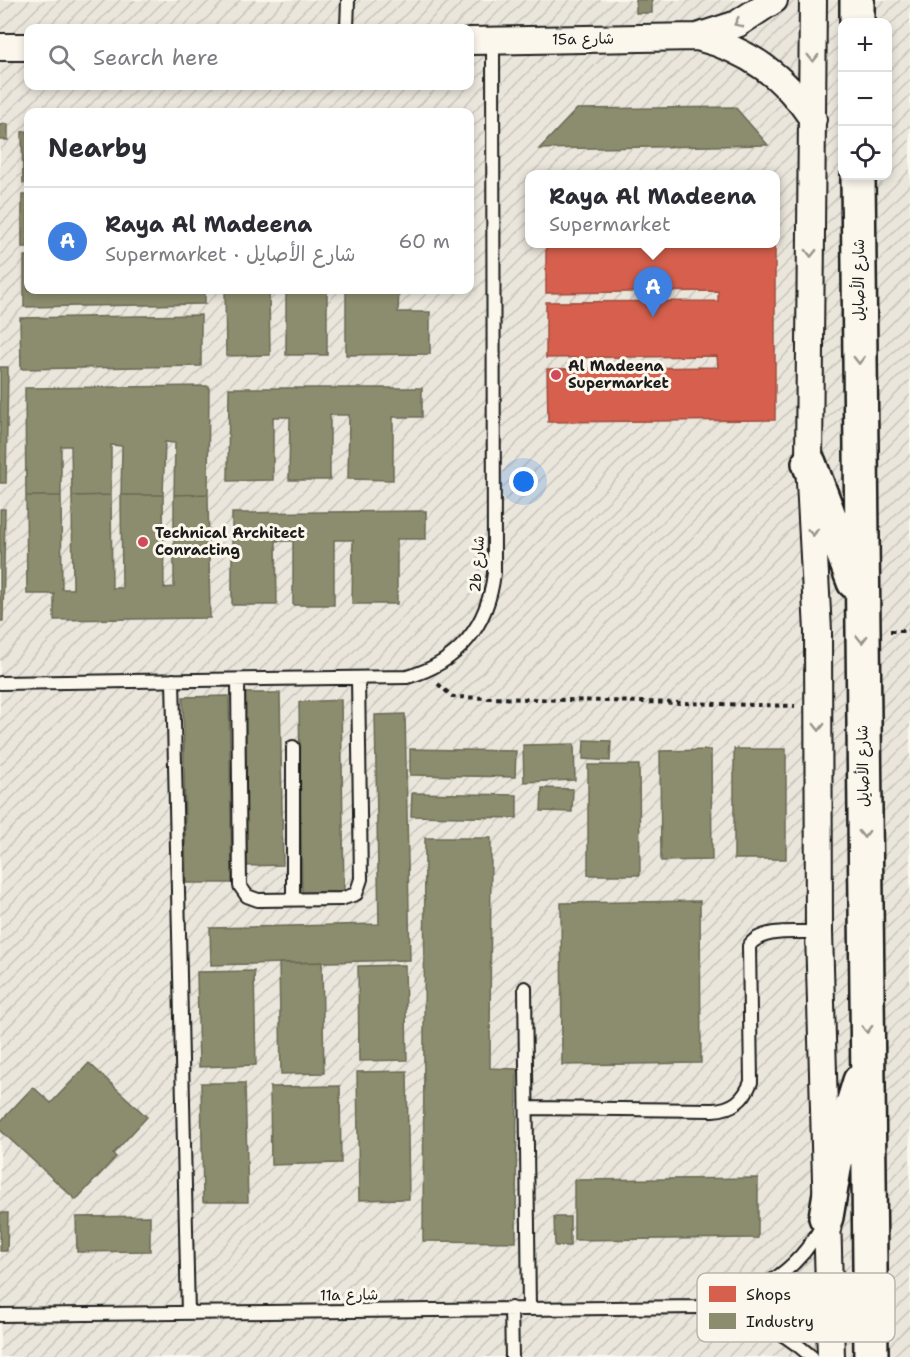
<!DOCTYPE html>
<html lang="en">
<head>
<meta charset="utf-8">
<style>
  :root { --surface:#fff; --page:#f7f7f7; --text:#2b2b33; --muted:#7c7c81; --line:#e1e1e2; --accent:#d1495b }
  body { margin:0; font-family:"Shantell Sans","Playpen Sans Arabic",sans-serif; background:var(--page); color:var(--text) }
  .controls { position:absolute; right:18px; top:18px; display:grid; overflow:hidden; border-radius:12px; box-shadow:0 3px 9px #0003 }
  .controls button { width:54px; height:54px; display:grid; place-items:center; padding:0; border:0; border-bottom:2px solid var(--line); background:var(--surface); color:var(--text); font:30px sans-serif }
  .you { position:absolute; left:524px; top:482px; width:21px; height:21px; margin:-15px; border:4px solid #fff; border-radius:50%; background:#1a73e8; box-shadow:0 0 0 9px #1a73e833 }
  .badge { display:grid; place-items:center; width:39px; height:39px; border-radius:50%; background:var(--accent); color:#fff; font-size:20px; font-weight:700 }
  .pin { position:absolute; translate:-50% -50px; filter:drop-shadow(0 2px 3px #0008) }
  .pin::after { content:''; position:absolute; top:32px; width:21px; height:18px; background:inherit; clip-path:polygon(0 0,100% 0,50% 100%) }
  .popup { position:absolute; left:525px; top:170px; width:255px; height:78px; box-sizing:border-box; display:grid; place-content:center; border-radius:12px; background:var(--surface); filter:drop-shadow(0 2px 4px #0005); font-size:20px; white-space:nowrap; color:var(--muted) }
  .popup b { font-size:22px; color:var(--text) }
  .popup::after { content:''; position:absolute; left:50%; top:100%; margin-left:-12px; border:12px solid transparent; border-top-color:var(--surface) }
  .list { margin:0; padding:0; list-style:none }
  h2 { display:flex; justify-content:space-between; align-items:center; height:78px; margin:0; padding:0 24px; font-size:26px }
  h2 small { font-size:20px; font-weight:400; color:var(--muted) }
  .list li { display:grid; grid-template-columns:39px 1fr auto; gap:18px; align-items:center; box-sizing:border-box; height:108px; padding:0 24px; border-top:2px solid var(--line) }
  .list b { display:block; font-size:22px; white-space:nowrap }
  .list p { margin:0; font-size:20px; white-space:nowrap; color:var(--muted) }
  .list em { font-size:20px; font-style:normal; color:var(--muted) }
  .icon { flex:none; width:33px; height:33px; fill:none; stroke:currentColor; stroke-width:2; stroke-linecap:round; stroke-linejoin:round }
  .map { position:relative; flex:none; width:910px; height:1357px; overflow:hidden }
  .search { position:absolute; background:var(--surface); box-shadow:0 3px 9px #0003; left:24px; top:24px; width:450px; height:66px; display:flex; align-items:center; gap:15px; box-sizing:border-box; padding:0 21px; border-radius:12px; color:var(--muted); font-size:22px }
  .panel { position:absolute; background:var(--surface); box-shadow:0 3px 9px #0003; left:24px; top:108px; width:450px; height:186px; border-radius:12px }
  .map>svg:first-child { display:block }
  .industrial { fill:url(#industrial-furrows); fill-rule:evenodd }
  .shops { fill:#d6604d; stroke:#9e4c3e; stroke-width:1.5 }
  .industry { fill:#8c8c6e; stroke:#6a6a55; stroke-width:1.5 }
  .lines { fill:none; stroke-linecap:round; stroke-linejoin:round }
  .lane-casing { stroke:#1c1c1c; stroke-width:16 }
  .street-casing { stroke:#1c1c1c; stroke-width:30 }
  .secondary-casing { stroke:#1c1c1c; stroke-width:38 }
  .path { stroke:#1c1c1c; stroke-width:4; stroke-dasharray:4.5 4.5; stroke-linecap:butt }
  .lane { stroke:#fbf7ec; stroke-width:12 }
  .street { stroke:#fbf7ec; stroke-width:26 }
  .secondary { stroke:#fbf7ec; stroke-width:33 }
  .oneway { stroke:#97948e }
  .poi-dot { fill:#d1495b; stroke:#fbf7ec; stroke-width:2 }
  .labels { text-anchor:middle; stroke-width:6; stroke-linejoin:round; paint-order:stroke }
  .street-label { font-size:15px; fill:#1c1c1c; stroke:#fbf7ec }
  .poi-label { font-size:15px; font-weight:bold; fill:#1c1c1c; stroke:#fbf7ec; text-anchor:start }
  .key { fill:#fbf7ec; stroke:#b8b5ae; stroke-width:1.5 }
  .key-label { font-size:16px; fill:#1c1c1c }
</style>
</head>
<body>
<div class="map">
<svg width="910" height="1357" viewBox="0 0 910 1357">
  <defs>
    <pattern id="industrial-furrows" width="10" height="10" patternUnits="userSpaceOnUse" patternTransform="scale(1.5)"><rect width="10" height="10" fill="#eae6dc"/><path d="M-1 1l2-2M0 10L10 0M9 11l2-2" fill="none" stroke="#c8c5bc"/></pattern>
  </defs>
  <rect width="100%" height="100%" fill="#fbf7ec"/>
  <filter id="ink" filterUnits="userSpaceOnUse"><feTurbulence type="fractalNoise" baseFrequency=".0167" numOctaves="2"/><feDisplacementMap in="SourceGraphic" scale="12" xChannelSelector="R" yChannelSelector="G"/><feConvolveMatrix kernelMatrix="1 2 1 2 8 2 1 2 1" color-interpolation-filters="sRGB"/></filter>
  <g filter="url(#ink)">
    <path class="industrial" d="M0,0H910V1357H0ZM842,22H888V176H842ZM28,28H470V86H28ZM28,112H470V290H28ZM530,174H776V244H530Z"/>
    <path class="shops" d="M546,244H775V420L548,422L547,369L718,367L717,356L546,358V302L718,301V291L546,293Z"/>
    <path class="industry" d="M636,0H652V13H636Z
      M735,107L768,145L539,149L577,109Z
      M0,124H8V140H0Z
      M28,131V183H23L22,132Z
      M22,195H28V247H22Z
      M24,256H28V290H205V304L24,307Z
      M225,290H399L398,312H430V354L346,355V290H327V355H286V292H269L270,355L226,356Z
      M201,315V366L21,369L20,318Z
      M0,367H8L6,483H0Z
      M209,386L208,494L174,495L175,443L165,442L163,495H121L122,446L111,445V495L72,496L71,446H61V496H26L25,388Z
      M229,388H422V417H393V480L348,479L349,415H330V480H289L290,417H273V480L228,481Z
      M208,494L210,618L54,620V594H27L26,496H61L62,589H73L72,496L111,495L112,588H122L121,495H163L164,588L174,587V495Z
      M0,509H5L3,621H0Z
      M426,511V539H397V604H352L353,540H334V605H293V541H276L277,605H232V513Z
      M242,693H280L283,865L245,866Z
      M229,696L232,883H186L183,697Z
      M341,700L344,893L302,894L299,702Z
      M405,714L410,960L211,965L210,928L379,924L375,715Z
      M584,740L611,741L610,761L583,759Z
      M574,744L575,780L524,782L523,745Z
      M410,749L516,751L515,777L410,775Z
      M734,749H786V859H734Z
      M711,750L712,860L661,861L660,751Z
      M588,765H639L640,875H588Z
      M542,788L573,789L572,812L541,811Z
      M412,793L517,795V818L411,816Z
      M425,838H491L490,1068L517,1069L516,1242L423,1241Z
      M700,901L701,1063L562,1065L561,903Z
      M322,962L324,1073L281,1074L279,963Z
      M405,965L407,1060L359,1061L358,966Z
      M254,971L256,1065L199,1067L197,972Z
      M89,1063L147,1117L113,1154L116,1157L76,1200L0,1130V1122L33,1087L51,1103Z
      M407,1071L409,1199L359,1200L357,1072Z
      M201,1083H245L248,1202H203Z
      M340,1086L341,1163L271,1165L270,1087Z
      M758,1178V1238L574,1240V1180Z
      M0,1213H8L7,1251H0Z
      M150,1216V1251L77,1252L76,1217Z
      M554,1217H570V1246H555Z"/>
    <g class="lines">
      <defs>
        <path id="lane" d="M347,28L348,0
          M173,680L188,1313
          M238,680L240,886L247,896L258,900L341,899L356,894L361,879L358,678
          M0,683L407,677C458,663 488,626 494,573L493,40
          M293,747V899
          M525,988L529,1308
          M527,1108L713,1110C733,1109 744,1100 751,1082L749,946C761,927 799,933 819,932
          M511,1308L512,1357
          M712,1309C750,1314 784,1332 812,1357
          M0,1315L699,1307C752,1300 797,1273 822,1225"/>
        <path id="street" d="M813,0L809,463L818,631L819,932L831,1357
          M697,37C748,50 784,76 813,119
          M470,41L697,37L737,24L774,0
          M0,47H28"/>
        <path id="secondary" d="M857,0V22
          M858,176L871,1357
          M809,463L854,582
          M826,1217L835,1163L860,1081"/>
      </defs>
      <use href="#lane" class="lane-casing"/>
      <use href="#street" class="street-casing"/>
      <use href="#secondary" class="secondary-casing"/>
      <path class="path" d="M890,631H910
        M438,684L453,697L795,706"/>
      <use href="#lane" class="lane"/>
      <use href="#street" class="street"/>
      <use href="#secondary" class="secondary"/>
    </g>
    <defs><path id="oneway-chevron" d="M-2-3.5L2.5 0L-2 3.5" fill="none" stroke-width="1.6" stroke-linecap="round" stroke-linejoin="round" transform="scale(1.5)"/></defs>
    <g class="oneway">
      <use href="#oneway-chevron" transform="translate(738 23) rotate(154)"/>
      <use href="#oneway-chevron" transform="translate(813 58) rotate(90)"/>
      <use href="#oneway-chevron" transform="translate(811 253) rotate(91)"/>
      <use href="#oneway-chevron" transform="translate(859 360) rotate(90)"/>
      <use href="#oneway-chevron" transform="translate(813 532) rotate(87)"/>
      <use href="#oneway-chevron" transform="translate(862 639) rotate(89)"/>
      <use href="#oneway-chevron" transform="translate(819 727) rotate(90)"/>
      <use href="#oneway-chevron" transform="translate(864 834) rotate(89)"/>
      <use href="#oneway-chevron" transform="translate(867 1029) rotate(89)"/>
    </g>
  </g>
  <g class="poi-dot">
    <circle cx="556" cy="375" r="6"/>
    <circle cx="143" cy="542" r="6"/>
  </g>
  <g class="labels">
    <g class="street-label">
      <text transform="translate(583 39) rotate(-1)" y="5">15a شارع</text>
      <text transform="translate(859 280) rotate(-90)" y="5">شارع الأصايل</text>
      <text transform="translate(477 564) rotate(-86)" y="5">2b شارع</text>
      <text transform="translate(863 766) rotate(-91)" y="5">شارع الأصايل</text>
      <text transform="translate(349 1295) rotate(-1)" y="5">11a شارع</text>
    </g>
    <g class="poi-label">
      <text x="568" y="371">Al Madeena<tspan x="568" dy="17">Supermarket</tspan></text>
      <text x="155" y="538">Technical Architect<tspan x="155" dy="17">Conracting</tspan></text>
    </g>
  </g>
  <rect x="697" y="1273" width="198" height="69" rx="9" class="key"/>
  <rect x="709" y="1286" width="27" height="16" fill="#d6604d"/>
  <rect x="709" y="1313" width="27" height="16" fill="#8c8c6e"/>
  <g class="key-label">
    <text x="746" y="1300">Shops</text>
    <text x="746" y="1327">Industry</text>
  </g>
</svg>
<div class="controls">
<button>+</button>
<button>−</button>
<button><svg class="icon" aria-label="locate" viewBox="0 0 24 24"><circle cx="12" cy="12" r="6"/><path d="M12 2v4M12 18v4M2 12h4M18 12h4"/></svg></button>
</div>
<div class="you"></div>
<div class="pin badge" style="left:653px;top:317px;background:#3f7fe0">A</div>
<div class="popup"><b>Raya Al Madeena</b>Supermarket</div>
<div class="search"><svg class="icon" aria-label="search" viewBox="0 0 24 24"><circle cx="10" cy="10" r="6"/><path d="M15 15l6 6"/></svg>Search here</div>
<section class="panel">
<h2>Nearby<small></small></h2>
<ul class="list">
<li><span class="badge" style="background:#3f7fe0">A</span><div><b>Raya Al Madeena</b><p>Supermarket · شارع الأصايل</p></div><em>60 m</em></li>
</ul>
</section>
</div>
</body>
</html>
